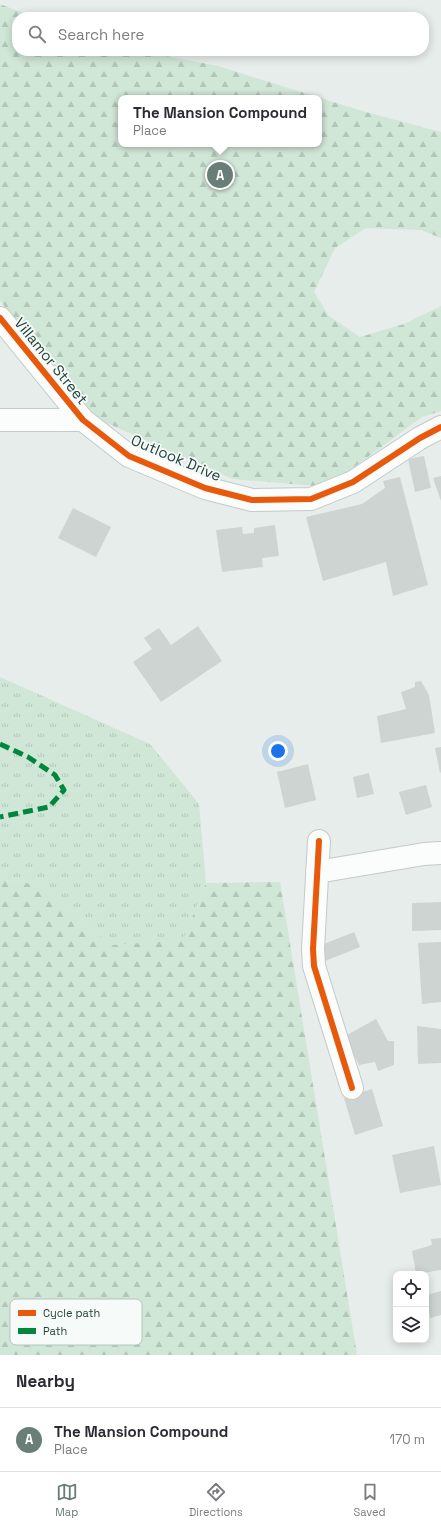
<!DOCTYPE html>
<html lang="en">
<head>
<meta charset="utf-8">
<style>
  :root { --surface:#fff; --page:#f2f2f3; --text:#2b2b33; --muted:#7c7c81; --line:#e1e1e2; --accent:#687e77 }
  body { margin:0; font-family:"Space Grotesk",sans-serif; background:var(--page); color:var(--text) }
  .controls { position:absolute; right:12px; bottom:12px; display:grid; overflow:hidden; border-radius:8px; box-shadow:0 2px 10px #0003 }
  .controls button { width:36px; height:36px; display:grid; place-items:center; padding:0; border:0; border-bottom:1px solid var(--line); background:var(--surface); color:var(--text); font:20px sans-serif }
  .you { position:absolute; left:278px; top:751px; width:14px; height:14px; margin:-10px; border:3px solid #fff; border-radius:50%; background:#1a73e8; box-shadow:0 0 0 6px #1a73e833 }
  .badge { display:grid; place-items:center; width:26px; height:26px; border-radius:50%; background:var(--accent); color:#fff; font-size:13px; font-weight:700 }
  .pin { position:absolute; translate:-50% -50%; border:2px solid #fff; box-shadow:0 1px 4px #0006 }
  .popup { position:absolute; left:118px; top:95px; width:204px; height:52px; box-sizing:border-box; display:grid; place-content:center; border-radius:8px; background:var(--surface); filter:drop-shadow(0 1px 3px #0005); font-size:13px; white-space:nowrap; color:var(--muted) }
  .popup b { font-size:15px; color:var(--text) }
  .popup::after { content:''; position:absolute; left:50%; top:100%; margin-left:-8px; border:8px solid transparent; border-top-color:var(--surface) }
  .list { margin:0; padding:0; list-style:none }
  h2 { display:flex; justify-content:space-between; align-items:center; height:52px; margin:0; padding:0 16px; font-size:17px }
  h2 small { font-size:13px; font-weight:400; color:var(--muted) }
  .list li { display:grid; grid-template-columns:26px 1fr auto; gap:12px; align-items:center; box-sizing:border-box; height:64px; padding:0 16px; border-top:1px solid var(--line) }
  .list b { display:block; font-size:15px; white-space:nowrap }
  .list p { margin:0; font-size:13px; white-space:nowrap; color:var(--muted) }
  .list em { font-size:13px; font-style:normal; color:var(--muted) }
  .icon { flex:none; width:22px; height:22px; fill:none; stroke:currentColor; stroke-width:2; stroke-linecap:round; stroke-linejoin:round }
  .map { position:relative; flex:none; width:441px; height:1355px; overflow:hidden }
  .search { position:absolute; background:var(--surface); box-shadow:0 2px 10px #0003; left:12px; right:12px; top:12px; height:44px; display:flex; align-items:center; gap:10px; box-sizing:border-box; padding:0 14px; border-radius:16px; color:var(--muted); font-size:15px }
  .sheet { height:116px; background:var(--surface) }
  nav { display:flex; justify-content:space-around; align-items:center; box-sizing:border-box; height:56px; border-top:1px solid var(--line); background:var(--surface); font-size:11px; color:var(--muted) }
  nav a { display:grid; justify-items:center; gap:2px }
  nav .on { color:var(--accent) }
  .map>svg:first-child { display:block }
  .grass { fill:url(#grass-tufts) }
  .forest { fill:url(#forest-firs); fill-rule:evenodd }
  .building { fill:#ced4d2 }
  .lines { fill:none; stroke-linecap:round; stroke-linejoin:round }
  .street-casing { stroke:#c4cac7; stroke-width:24 }
  .secondary-casing { stroke:#c3cac7; stroke-width:24 }
  .street { stroke:#fbfcfc; stroke-width:22 }
  .secondary { stroke:#fbfcfc; stroke-width:22 }
  .quiet { stroke:#00873e; stroke-width:5; stroke-dasharray:10 5; stroke-linecap:butt }
  .cycleway-casing { stroke:#f6fbf9; stroke-width:8 }
  .cycleway { stroke:#e8590c; stroke-width:6 }
  .labels { text-anchor:middle; stroke-width:3.5; stroke-linejoin:round; paint-order:stroke }
  .street-label { font-size:15px; fill:#234239; stroke:#f6fbf9 }
  .key { fill:#f6fbf9; stroke:#b7c4bf; stroke-width:1 }
  .key-label { font-size:11px; fill:#234239 }
</style>
</head>
<body>
<div class="map">
<svg width="441" height="1355" viewBox="0 0 441 1355">
  <defs>
    <pattern id="grass-tufts" width="24" height="20" patternUnits="userSpaceOnUse"><rect width="24" height="20" fill="#d0e6d7"/><path d="M3 7l-1-3M5 7V3M7 7l1-3M15 17l-1-3M17 17v-4M19 17l1-3" fill="none" stroke="#b2c6b9"/></pattern>
    <pattern id="forest-firs" width="22" height="20" patternUnits="userSpaceOnUse"><rect width="22" height="20" fill="#d0e6d7"/><path d="M5 1l3.5 6h-7zM16 11l3.5 6h-7z" fill="#b2c6b9"/></pattern>
  </defs>
  <rect width="100%" height="100%" fill="#e7edea"/>
  <path class="grass" d="M0,677L150,744L199,804L206,883L183,941L111,945L45,886L0,879Z"/>
  <path class="forest" d="M0,4L33,17H17V51H140L218,66L362,111L441,132V238L421,230L366,228L335,248L314,292L329,316L360,337L404,324L441,306V411L422,417L342,476L315,486L233,479L89,415L19,327L0,300ZM121,98H319V144H121Z
    M0,879L45,886L111,945L183,940L206,883L280,882L357,1355H0Z"/>
  <path class="building" d="M424,456L431,488L415,492L408,459Z
    M441,476V501L433,478Z
    M400,477L428,585L393,596L386,562L323,581L306,517L362,504L385,488L383,481Z
    M73,508L111,527L96,557L58,538Z
    M275,525L279,556L262,558L263,567L222,572L216,530L242,527L243,534L254,533V528Z
    M198,626L222,661L161,702L133,662L152,649L144,638L159,628L171,645Z
    M421,681L429,695L435,733L381,743L377,716L406,709L401,692L415,687V682Z
    M441,747V772L440,773L435,748Z
    M308,764L316,800L285,808L277,772Z
    M369,773L374,794L357,798L353,777Z
    M426,785L432,807L406,815L399,792Z
    M441,902V930L412,931V903Z
    M354,932L360,947L325,961L319,946Z
    M441,942V1002L422,1004L418,943Z
    M376,1019L388,1041H394V1065L378,1071L375,1062L359,1065L345,1036Z
    M417,1026L441,1029V1063L418,1064Z
    M372,1089L383,1126L355,1135L344,1098Z
    M434,1146L441,1185L400,1193L392,1155Z
    M441,1238V1270L416,1274L412,1251L432,1245L431,1239Z
    M441,1291V1315L430,1318L426,1295Z"/>
  <g class="lines">
    <defs>
      <path id="street" d="M319,841L313,949L314,966L352,1088
        M317,872L424,854L441,853"/>
      <path id="secondary" d="M0,318L83,420L129,456L205,488L252,500L311,499L353,482L420,438L441,427
        M0,420H83"/>
    </defs>
    <use href="#street" class="street-casing"/>
    <use href="#secondary" class="secondary-casing"/>
    <use href="#street" class="street"/>
    <use href="#secondary" class="secondary"/>
    <path class="quiet" d="M0,744L28,757L55,775L64,790L49,807L0,817"/>
    <defs>
      <path id="cycleway" d="M0,318L83,420L129,456L205,488L252,500L311,499L353,482L420,438L441,427
        M319,841L313,949L314,966L352,1088"/>
    </defs>
    <use href="#cycleway" class="cycleway-casing"/>
    <use href="#cycleway" class="cycleway"/>
  </g>
  <g class="labels">
    <g class="street-label">
      <text transform="translate(51 361) rotate(51)" y="5">Villamor Street</text>
      <text transform="translate(176 458) rotate(23)" y="5">Outlook Drive</text>
    </g>
  </g>
  <rect x="10" y="1299" width="132" height="46" rx="6" class="key"/>
  <rect x="18" y="1310" width="18" height="6" fill="#e8590c"/>
  <rect x="18" y="1328" width="18" height="6" fill="#00873e"/>
  <g class="key-label">
    <text x="43" y="1317">Cycle path</text>
    <text x="43" y="1335">Path</text>
  </g>
</svg>
<div class="controls">
<button><svg class="icon" aria-label="locate" viewBox="0 0 24 24"><circle cx="12" cy="12" r="6"/><path d="M12 2v4M12 18v4M2 12h4M18 12h4"/></svg></button>
<button><svg class="icon" aria-label="layers" viewBox="0 0 24 24"><path d="M12 4l9 5-9 5-9-5zM3 14l9 5 9-5"/></svg></button>
</div>
<div class="you"></div>
<div class="pin badge" style="left:220px;top:175px">A</div>
<div class="popup"><b>The Mansion Compound</b>Place</div>
<div class="search"><svg class="icon" aria-label="search" viewBox="0 0 24 24"><circle cx="10" cy="10" r="6"/><path d="M15 15l6 6"/></svg>Search here</div>
</div>
<section class="sheet">
<h2>Nearby<small></small></h2>
<ul class="list">
<li><span class="badge">A</span><div><b>The Mansion Compound</b><p>Place</p></div><em>170 m</em></li>
</ul>
</section>
<nav>
<a class="on"><svg class="icon" aria-label="map" viewBox="0 0 24 24"><path d="M3 6l6-2 6 2 6-2v14l-6 2-6-2-6 2zM9 4v14M15 6v14"/></svg>Map</a>
<a><svg class="icon" aria-label="directions" viewBox="0 0 24 24"><path d="M12 3l9 9-9 9-9-9zM9 14v-3h6M13 9l2 2-2 2"/></svg>Directions</a>
<a><svg class="icon" aria-label="saved" viewBox="0 0 24 24"><path d="M7 4h10v16l-5-4-5 4z"/></svg>Saved</a>
</nav>
</body>
</html>
